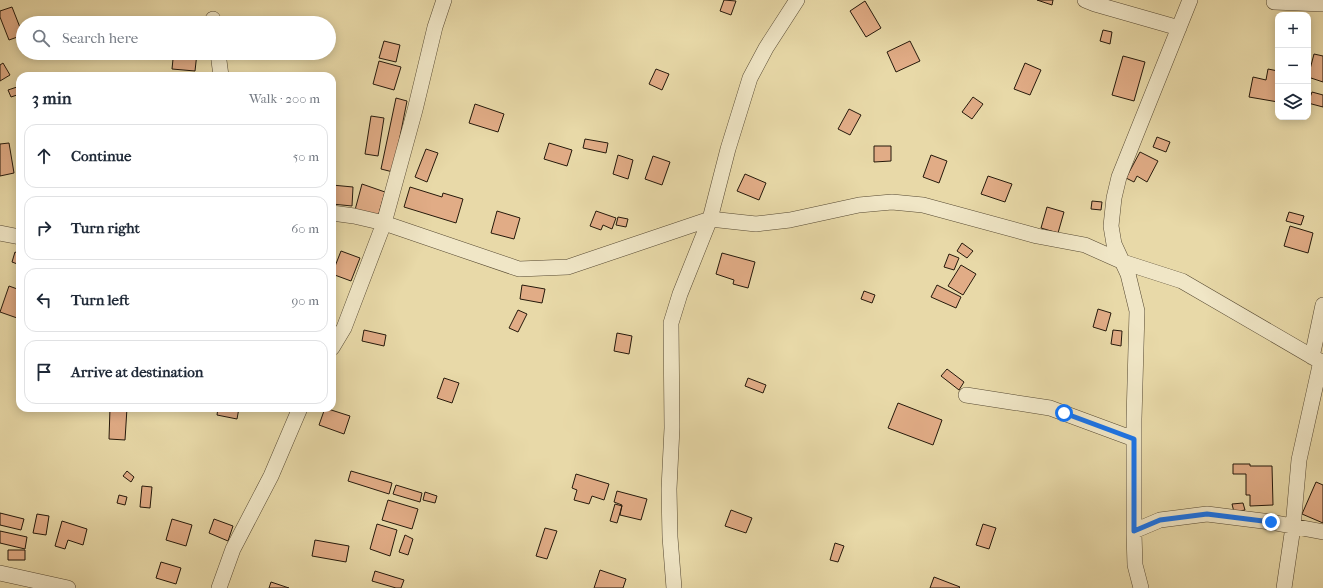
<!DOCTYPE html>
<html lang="en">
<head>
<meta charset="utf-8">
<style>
  :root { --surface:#fff; --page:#f6f6f7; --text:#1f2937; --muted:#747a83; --line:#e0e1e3 }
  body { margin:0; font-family:"IM FELL French Canon",serif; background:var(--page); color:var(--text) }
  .controls { position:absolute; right:12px; top:12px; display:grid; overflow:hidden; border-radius:8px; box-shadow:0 2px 10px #0003 }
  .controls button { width:36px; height:36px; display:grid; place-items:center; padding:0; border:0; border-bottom:1px solid var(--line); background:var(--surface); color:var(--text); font:20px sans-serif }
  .stop { position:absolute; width:12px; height:12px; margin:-9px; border:3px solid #1a73e8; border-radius:50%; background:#fff }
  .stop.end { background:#1a73e8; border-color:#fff; box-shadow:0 1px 4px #0008 }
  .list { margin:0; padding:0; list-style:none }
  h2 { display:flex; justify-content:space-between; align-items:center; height:52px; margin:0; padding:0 16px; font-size:17px }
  h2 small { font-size:13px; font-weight:400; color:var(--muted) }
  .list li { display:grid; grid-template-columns:26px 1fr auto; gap:12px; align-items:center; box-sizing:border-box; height:64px; margin:0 8px 8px; padding:0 8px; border:1px solid var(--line); border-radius:12px }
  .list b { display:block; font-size:15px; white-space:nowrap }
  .list em { font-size:13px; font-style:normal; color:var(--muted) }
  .icon { flex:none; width:22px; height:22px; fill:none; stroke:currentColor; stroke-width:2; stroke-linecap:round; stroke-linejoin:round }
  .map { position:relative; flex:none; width:1323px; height:588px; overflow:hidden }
  .search { position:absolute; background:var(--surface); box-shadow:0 2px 10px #0003; left:16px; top:16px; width:320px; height:44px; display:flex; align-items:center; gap:10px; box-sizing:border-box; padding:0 14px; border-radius:22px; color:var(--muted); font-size:15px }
  .panel { position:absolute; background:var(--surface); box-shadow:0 2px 10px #0003; left:16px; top:72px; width:320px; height:340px; border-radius:12px }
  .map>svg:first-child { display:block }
  .building { fill:#e1ac86; stroke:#25190b }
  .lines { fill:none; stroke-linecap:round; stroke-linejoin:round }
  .minor-casing { stroke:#564932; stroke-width:16 }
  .minor { stroke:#f0e6c6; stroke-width:15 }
  .route { stroke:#1a73e8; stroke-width:5 }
</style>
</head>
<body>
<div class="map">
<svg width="1323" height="588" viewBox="0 0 1323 588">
  <rect width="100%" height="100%" fill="#e8d9a8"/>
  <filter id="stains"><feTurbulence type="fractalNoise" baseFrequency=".005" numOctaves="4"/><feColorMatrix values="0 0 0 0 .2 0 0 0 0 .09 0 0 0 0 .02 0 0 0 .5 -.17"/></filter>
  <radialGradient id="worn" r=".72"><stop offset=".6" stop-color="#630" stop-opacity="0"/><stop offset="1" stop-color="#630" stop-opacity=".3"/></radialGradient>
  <path class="building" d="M724,0L736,1L731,15L720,11Z
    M1037,0H1053L1052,5Z
    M865,1L881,28L866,37L850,11Z
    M12,7L23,35L9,40L0,17V11Z
    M1103,30L1112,32L1110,44L1100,41Z
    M384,41L400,45L396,62L379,58Z
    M910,41L920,61L896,72L887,52Z
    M171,53H197L195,71L172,69L173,59H170Z
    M1314,54L1323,56V82L1308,77Z
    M1123,56L1145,62L1134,101L1112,95Z
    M379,61L401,67L394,90L373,84Z
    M3,63L10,75L0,81V65Z
    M1025,63L1041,70L1030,95L1014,89Z
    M656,69L669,74L662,90L649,84Z
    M1268,69L1278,71V102L1249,97L1253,77L1266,80Z
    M20,86V94L11,97L8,90Z
    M1312,92L1323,95V107L1308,103Z
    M973,97L983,104L972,119L962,112Z
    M396,98L407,101L393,172L381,169Z
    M475,104L504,114L498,132L469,123Z
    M849,109L861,115L850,135L838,129Z
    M371,116L384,118L378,156L365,154Z
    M1157,137L1170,142L1166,152L1153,147Z
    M585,139L608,143L606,153L583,148Z
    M9,143L14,173L0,176V144Z
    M549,143L572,150L567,166L544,159Z
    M874,146H891V161L874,162Z
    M426,149L438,153L427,182L415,177Z
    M1140,152L1158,161L1147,182L1137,176L1134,182L1126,178Z
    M618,155L633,160L628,179L613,174Z
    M931,155L947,161L939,183L923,177Z
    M653,156L670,162L662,185L645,179Z
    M745,174L766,183L759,200L737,191Z
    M988,176L1012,184L1005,202L981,194Z
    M362,184L385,192L378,217L355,210Z
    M332,185L353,187L352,206L332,204Z
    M410,187L442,197L443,193L463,199L456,223L404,207Z
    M1092,201L1102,202L1101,210L1091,209Z
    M1047,207L1064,212L1058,233L1041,228Z
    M497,211L520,218L514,239L491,233Z
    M596,211L616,218L612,229L603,225L601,230L590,226Z
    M1289,212L1304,216L1301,225L1286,221Z
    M618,217L628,219L626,227L616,225Z
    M1290,226L1313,233L1308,253L1284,246Z
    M962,243L973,251L967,258L957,251Z
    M341,251L360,258L351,281L332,274Z
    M15,252L20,254V265L12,262Z
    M722,253L755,262L748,288L733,284L734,280L716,274Z
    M949,254L959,258L954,270L944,267Z
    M961,265L976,274L963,295L948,286Z
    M522,285L545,289L542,303L520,299Z
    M937,285L961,297L956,308L931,297Z
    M9,286L20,290V319L0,312Z
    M864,291L875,295L872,303L861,299Z
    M1098,309L1111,313L1106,331L1093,327Z
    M518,310L527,314L518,332L509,328Z
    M364,330L386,335L384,346L362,341Z
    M1113,330L1122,331L1121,346L1111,344Z
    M617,333L632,336L629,354L614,351Z
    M947,369L964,382L959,390L941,376Z
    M444,378L459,383L452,403L437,398Z
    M748,378L766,385L763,393L745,386Z
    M898,403L942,420L933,445L888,428Z
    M110,408H127L125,440L109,439Z
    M218,408H239L237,419L217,415Z
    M325,408L350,416L344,434L319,425Z
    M1233,464H1250V466H1272L1273,505L1250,506V495H1246V474H1233Z
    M127,471L134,477L131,482L123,476Z
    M351,471L392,483L389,494L348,481Z
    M576,474L609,484L604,500L592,496L589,504L574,500L577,490L572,488Z
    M1316,482L1323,485V523L1302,514Z
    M396,485L422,493L420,502L393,494Z
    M142,486L152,487L150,508L140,507Z
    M617,491L647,499L641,520L620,515L622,505L614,502Z
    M425,492L437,496L435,503L423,500Z
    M119,495L127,497L125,505L117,503Z
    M388,500L418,509L412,529L382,520Z
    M1243,503L1245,510L1234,512L1232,504Z
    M615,504L622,506L617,523L610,521Z
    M731,510L752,518L746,533L725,526Z
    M0,513L24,519L21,530L0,525Z
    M37,514L49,516L46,535L33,533Z
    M172,519L192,525L186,546L166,540Z
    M214,519L233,526L228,541L209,533Z
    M62,521L87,529L83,545L68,540L65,549L55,546Z
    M377,524L397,530L390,556L370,549Z
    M983,524L996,528L989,549L976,545Z
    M545,528L557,531L547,559L536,556Z
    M0,531L27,537L25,549L0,543Z
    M405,535L413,539L408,555L399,552Z
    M315,540L349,546L346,562L312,556Z
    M835,543L844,546L838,562L830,560Z
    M8,550H25V560H8Z
    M161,562L181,568L176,584L156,578Z
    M600,570L626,579L623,588H594Z
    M375,571L404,580L401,588H396L372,581Z
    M934,577L960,587L959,588H930Z
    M271,582L289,588H269Z"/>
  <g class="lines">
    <defs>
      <path id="minor" d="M1085,0L1095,4L1179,28
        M1274,2L1323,4
        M213,19L214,23
        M218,53L221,76
        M332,213L354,216L384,223L519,269L568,267L710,219L756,224L790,220L859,205L892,202L923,205L1037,236L1085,245L1123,262L1182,281L1323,363
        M0,233L20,237
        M332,348L344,328L384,223L415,110L435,27L444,0
        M1312,357L1323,305
        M966,395L1050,408L1134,439
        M1134,531L1160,520L1207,514L1271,522L1323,532
        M0,573L68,588
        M219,588L233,549L271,476L300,408
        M674,588L670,537L669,489L672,428L671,323L680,294L710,219L728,149L750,78L766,48L797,0
        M1141,588L1135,565L1134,534V419L1137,311L1128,274L1114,244L1111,226L1114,198L1119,177L1190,0
        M1284,588L1293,527L1299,460L1321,361"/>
    </defs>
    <use href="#minor" class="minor-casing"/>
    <use href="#minor" class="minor"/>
  </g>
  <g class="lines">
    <path class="route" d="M1064,413L1134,439V531L1160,520L1207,514L1271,522"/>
  </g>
  <rect width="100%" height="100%" filter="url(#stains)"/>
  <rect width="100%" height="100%" fill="url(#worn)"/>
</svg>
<div class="controls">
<button>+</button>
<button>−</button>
<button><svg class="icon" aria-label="layers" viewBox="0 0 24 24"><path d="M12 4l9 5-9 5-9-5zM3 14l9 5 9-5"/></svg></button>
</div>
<div class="stop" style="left:1064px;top:413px"></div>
<div class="stop end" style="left:1271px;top:522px"></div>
<div class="search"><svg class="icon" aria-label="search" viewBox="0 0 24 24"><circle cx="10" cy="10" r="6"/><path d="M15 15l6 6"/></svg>Search here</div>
<section class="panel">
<h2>3 min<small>Walk · 200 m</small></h2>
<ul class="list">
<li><svg class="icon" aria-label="ahead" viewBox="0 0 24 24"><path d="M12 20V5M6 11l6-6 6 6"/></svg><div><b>Continue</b></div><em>50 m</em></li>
<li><svg class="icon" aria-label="right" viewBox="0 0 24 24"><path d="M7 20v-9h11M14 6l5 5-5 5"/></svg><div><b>Turn right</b></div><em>60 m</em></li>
<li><svg class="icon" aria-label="left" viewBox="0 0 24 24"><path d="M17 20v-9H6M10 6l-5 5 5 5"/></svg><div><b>Turn left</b></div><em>90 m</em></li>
<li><svg class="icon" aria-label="arrive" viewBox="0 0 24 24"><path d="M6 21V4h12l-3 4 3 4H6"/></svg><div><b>Arrive at destination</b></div></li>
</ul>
</section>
</div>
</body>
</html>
